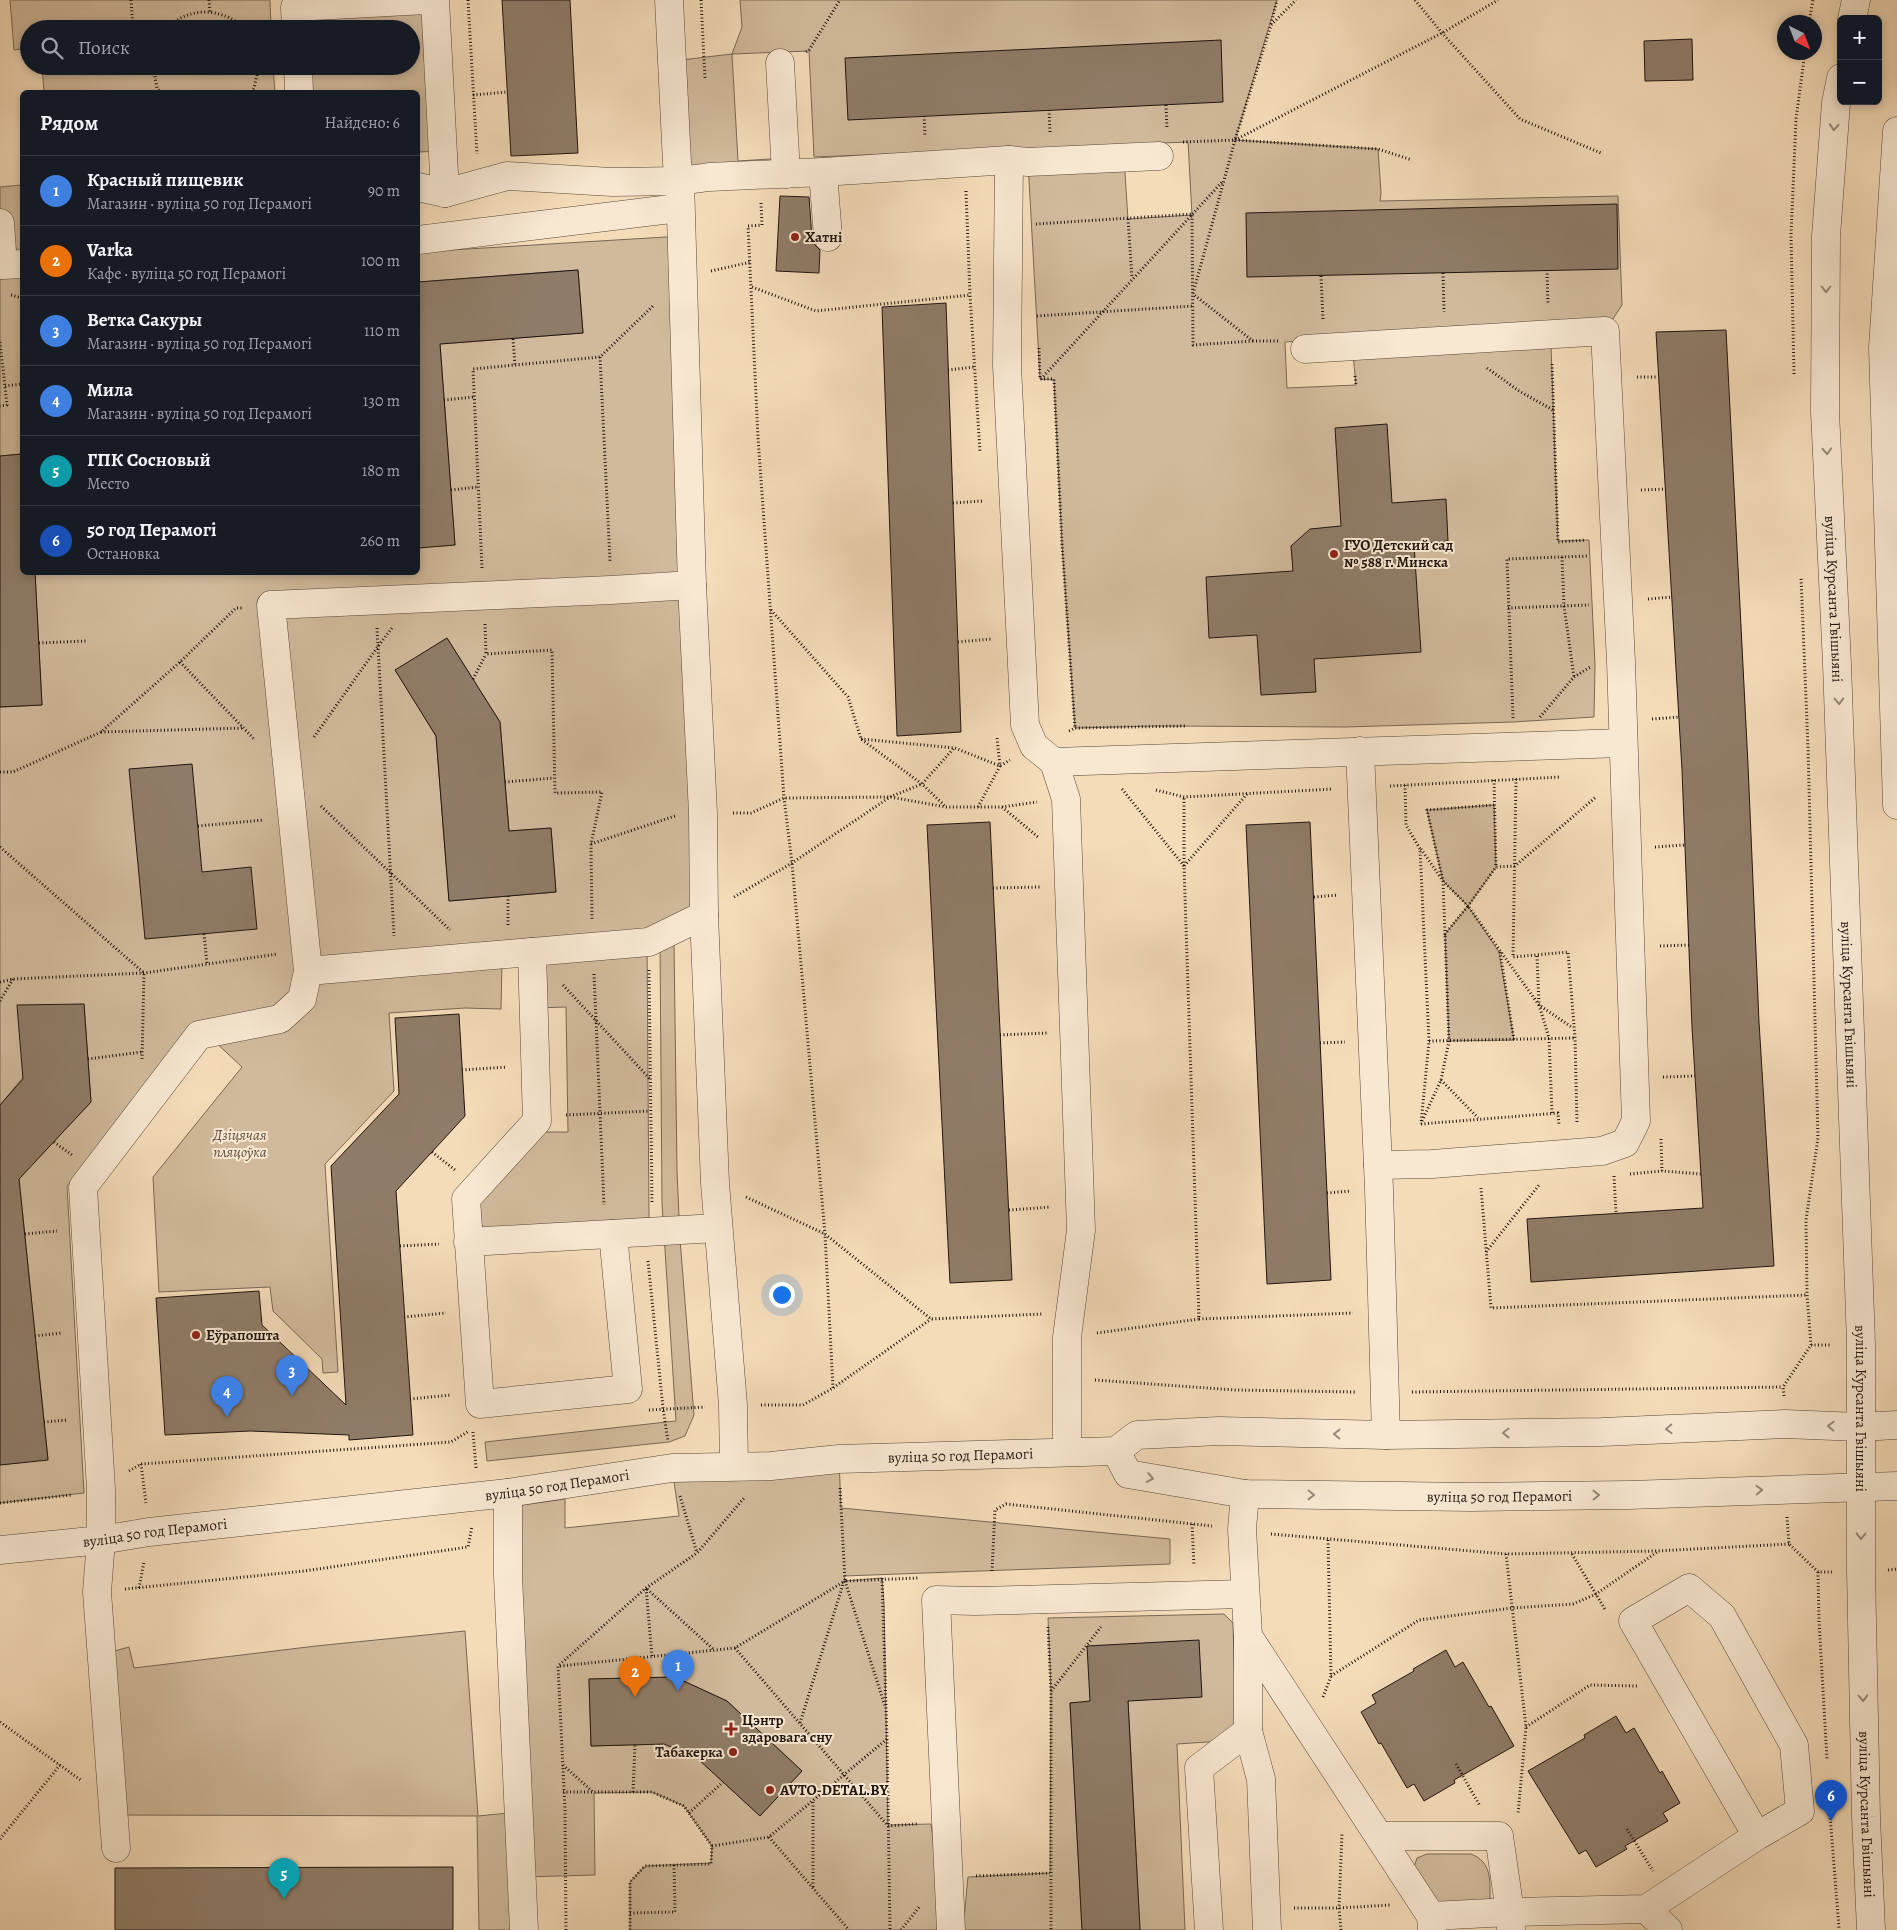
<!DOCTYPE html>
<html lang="ru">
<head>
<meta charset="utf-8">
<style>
  :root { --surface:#171b24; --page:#242831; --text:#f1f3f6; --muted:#9ea1a6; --line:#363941; --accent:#c59692 }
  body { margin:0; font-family:Alegreya,serif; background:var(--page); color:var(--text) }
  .controls { position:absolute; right:15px; top:15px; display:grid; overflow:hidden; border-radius:8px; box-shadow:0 2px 8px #0003 }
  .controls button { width:45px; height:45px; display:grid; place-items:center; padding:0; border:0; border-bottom:1px solid var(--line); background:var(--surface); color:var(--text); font:25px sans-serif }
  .compass { position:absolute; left:1777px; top:15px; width:45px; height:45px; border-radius:50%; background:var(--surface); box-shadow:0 2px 8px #0003; rotate:138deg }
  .you { position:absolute; left:781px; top:1294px; width:18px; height:18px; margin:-12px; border:4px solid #fff; border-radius:50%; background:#1a73e8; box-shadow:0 0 0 8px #1a73e833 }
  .badge { display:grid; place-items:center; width:32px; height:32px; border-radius:50%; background:var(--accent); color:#fff; font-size:16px; font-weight:700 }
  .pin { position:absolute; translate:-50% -41px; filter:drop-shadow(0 1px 2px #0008) }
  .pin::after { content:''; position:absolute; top:26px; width:18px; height:15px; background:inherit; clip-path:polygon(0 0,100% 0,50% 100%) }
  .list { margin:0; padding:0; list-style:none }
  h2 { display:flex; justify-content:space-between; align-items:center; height:65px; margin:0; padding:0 20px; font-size:21px }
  h2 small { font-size:16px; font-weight:400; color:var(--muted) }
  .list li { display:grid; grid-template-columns:32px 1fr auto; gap:15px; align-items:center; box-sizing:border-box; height:70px; padding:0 20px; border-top:1px solid var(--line) }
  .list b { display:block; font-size:19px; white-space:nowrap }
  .list p { margin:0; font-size:16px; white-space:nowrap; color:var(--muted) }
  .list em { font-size:16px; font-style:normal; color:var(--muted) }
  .icon { flex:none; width:28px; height:28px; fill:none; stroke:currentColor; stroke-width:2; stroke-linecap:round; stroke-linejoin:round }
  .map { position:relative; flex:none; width:1897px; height:1930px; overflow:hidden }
  .search { position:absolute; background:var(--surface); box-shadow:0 2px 8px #0003; left:20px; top:20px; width:400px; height:55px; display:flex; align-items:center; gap:12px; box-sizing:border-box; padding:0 18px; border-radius:28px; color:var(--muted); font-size:19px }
  .panel { position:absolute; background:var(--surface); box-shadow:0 2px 8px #0003; left:20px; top:90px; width:400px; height:485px; border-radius:8px }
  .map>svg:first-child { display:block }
  .green { fill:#d1ba9c; stroke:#786856; fill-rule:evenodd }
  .building { fill:#8f7c68; stroke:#201510 }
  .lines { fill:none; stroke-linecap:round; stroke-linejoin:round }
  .minor-casing { stroke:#55473a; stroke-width:29 }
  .path { stroke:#201510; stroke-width:3; stroke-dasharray:1 2.5; stroke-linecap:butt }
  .minor { stroke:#f8e8d2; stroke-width:28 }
  .oneway { stroke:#97897b }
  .poi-dot { fill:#8f2418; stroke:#f8e8d2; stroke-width:2 }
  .labels { text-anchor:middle; stroke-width:4; stroke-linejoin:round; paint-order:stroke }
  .poi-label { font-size:15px; font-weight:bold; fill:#201510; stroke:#f8e8d2; text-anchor:start }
  .street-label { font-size:15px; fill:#201510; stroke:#f8e8d2 }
  .park-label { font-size:15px; font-style:italic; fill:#5e4f41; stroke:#f8e8d2 }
</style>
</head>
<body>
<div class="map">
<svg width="1897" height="1930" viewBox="0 0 1897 1930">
  <rect width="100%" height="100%" fill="#f5dcb9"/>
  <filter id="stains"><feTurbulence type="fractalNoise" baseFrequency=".004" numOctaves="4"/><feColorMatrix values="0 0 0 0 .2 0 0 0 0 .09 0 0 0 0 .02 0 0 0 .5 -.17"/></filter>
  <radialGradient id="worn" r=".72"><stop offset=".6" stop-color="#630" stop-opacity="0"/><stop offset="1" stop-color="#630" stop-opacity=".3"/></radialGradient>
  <path class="green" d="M10,0H270L271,29H29V48L14,50Z
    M426,0L443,151L418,152V92H299L298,66H411V29H296L295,7Z
    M740,0H1277L1235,140L1378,149L1381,193L1380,201L1618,196L1622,305L1605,331L1581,323L1285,342L1287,388L1356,385L1353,355L1551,345L1558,541L1589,540L1595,665L1594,717L1513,722L1345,727L1156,726L1075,728L1062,544L1054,380L1040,379L1028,162L1124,158L1128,219L1192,215L1188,142L814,157L809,51L732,54L738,161L786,158L680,181L672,61L732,54L742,27Z
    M42,66H273L275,92H44Z
    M22,185V264L0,223V187Z
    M682,236L704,915L649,942L308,971L302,999L199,1035L142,1092L67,1186L84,1493L0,1503V1465L48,1459L19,1179L91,1102L84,1004L0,1105V707L42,705L35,573L418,572V548L455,545L440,344L583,333L578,270L418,282V252ZM447,638L500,722L509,831L551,828L556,892L449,901L436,736L396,671Z
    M22,275V454L0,456V276Z
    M1494,805L1496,867L1468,906L1499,952L1514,1040L1449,1041L1445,934L1468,906L1443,881L1427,810Z
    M674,941L677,1171L680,1239L694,1415L685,1436L669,1442L487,1461L485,1442L676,1421L662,1203L660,942Z
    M647,944L649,1218L470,1231L468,1200L531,1132H568L566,1007L535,1008L534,953Z
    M502,960L501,1009L465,1008L389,1013L394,1091L325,1164L338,1372L323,1373L322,1359L273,1311L270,1287L159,1292L153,1177L242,1067L212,1039L282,1024L313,977Z
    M839,1459L841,1508L1170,1539V1564L844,1576L845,1581L882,1578L884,1603L888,1825L931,1824L944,1930H630V1882L645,1866L711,1863L712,1846L684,1806L652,1792L594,1793L595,1875L522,1877L524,1930H479L477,1816L115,1815L111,1652L129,1647L134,1668L316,1646L465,1631L478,1816L519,1812L515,1506L565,1499V1528L679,1516L672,1468ZM675,1677L727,1701L802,1771L760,1816L697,1758L664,1744L591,1746L589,1679Z
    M1224,1614L1233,1623L1236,1732L1223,1741L1177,1744L1185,1930H1140L1128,1701L1070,1703L1082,1930H963L968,1877L1050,1873L1051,1691L1048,1618Z
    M1427,1854H1471C1492,1862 1490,1881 1490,1899L1448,1907L1435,1901L1414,1867L1417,1858Z"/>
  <path class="building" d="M502,0H570L578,153L511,156Z
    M1692,39L1693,80L1645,81L1644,41Z
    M1221,40L1223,102L848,120L845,58Z
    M780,196L809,197L812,238L815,245L820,250L819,273L776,271Z
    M1617,204L1618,269L1247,277L1246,213Z
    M578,270L583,333L440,344L455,545L418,548V282Z
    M946,303L961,732L897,736L882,307Z
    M1726,330L1748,765L1759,1022L1774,1266L1531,1282L1527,1219L1703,1208L1692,1027L1682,770L1656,332Z
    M1387,424L1392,503L1446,499L1448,541L1414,544L1421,652L1314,659L1316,692L1261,695L1257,635L1209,638L1206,577L1293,571L1291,546L1310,529L1341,526L1335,428Z
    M22,454V572H35L42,705L0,707V456Z
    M447,638L500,722L509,831L551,828L556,892L449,901L436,736L395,670Z
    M192,764L202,872L251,867L257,929L145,939L129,769Z
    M990,822L1012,1280L950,1283L927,825Z
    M1310,822L1331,1280L1267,1284L1246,825Z
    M84,1004L91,1102L19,1179L48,1460L0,1465V1105L23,1079L17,1005Z
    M459,1014L465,1116L396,1191L413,1435L349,1440V1435L250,1431L165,1435L156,1298L259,1291L262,1325L346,1405L331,1166L399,1094L395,1018Z
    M1199,1640L1202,1697L1128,1701L1140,1930H1082L1070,1703L1090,1701L1087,1646Z
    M1446,1650L1455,1667L1463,1662L1489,1707L1491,1706L1514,1746L1454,1780L1455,1783L1424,1801L1414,1784L1407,1788L1381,1743L1379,1744L1361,1712L1376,1703L1372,1695L1414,1671L1413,1669Z
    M675,1677L727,1701L802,1771L760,1816L697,1758L664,1744L591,1746L589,1679Z
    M1616,1716L1626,1733L1634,1728L1660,1773L1662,1771L1680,1803L1663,1813L1668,1821L1625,1846L1627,1849L1596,1867L1586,1850L1579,1854L1528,1771L1585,1738L1584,1735Z
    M453,1867V1930H115V1868Z"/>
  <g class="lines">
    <defs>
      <g id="minor">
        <path d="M435,0L445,193"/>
        <path d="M669,0L677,163L680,181L692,585L703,813L704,915L715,1183L733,1405L734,1466"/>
        <path d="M1852,19L1856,0"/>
        <path d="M296,29L295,7L426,0"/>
        <path d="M780,63L786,174"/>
        <path d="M298,66L299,92"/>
        <path id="s1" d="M1841,78L1836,103L1826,236L1825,412L1837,664L1861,1344V1571L1866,1817L1871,1930"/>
        <path d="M1897,131L1883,348L1897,805"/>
        <path d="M1009,160L1007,366L1025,725L1034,746L1054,762L1066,799L1081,1230L1067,1337V1452"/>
        <path d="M823,172L828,237"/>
        <path d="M418,187L445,193L507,176L612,182L680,181L709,177L823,172L1009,160L1028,162L1159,156"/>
        <path d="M0,223L3,265L22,264"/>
        <path d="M418,240L679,208"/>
        <path d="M1305,349L1605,331L1621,662L1636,1121L1625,1143L1602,1151L1432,1164L1378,1165"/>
        <path d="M1360,751L1379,1189L1386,1435"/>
        <path d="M1054,762L1622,743"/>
        <path d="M532,952L537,1121L466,1199L480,1404L628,1389L613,1234"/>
        <path d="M308,971L649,942L704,915"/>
        <path d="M468,1242L717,1228"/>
        <path id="s2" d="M1116,1451L1128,1474L1245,1494L1471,1497L1629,1495L1897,1486"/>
        <path d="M508,1493V1576L524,1930"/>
        <path id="s3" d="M0,1550L101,1540L149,1532L508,1493L672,1468L771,1466L839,1459L1116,1451L1137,1435L1219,1431L1386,1435L1602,1432L1785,1424L1859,1427L1897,1425"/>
        <path d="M1248,1636L1431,1916L1432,1930"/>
        <path d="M1248,1731L1261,1779L1267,1930"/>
        <path d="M1379,1836H1499L1510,1912L1646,1909L1757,1836L1633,1621L1689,1588L1722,1616L1794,1745L1800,1811L1757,1836"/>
        <path d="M116,1848L97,1592L101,1540V1489L83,1187L199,1035L280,1019L302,999L308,971L271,605L611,590L692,585"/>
        <path d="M1646,1909L1668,1930"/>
        <path d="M1431,1916L1510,1912L1511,1930"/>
        <path d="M951,1930L936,1600L975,1601L1244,1594"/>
        <path d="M1209,1930L1199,1768L1248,1731V1636L1242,1529L1245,1494"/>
      </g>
    </defs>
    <use href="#minor" class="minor-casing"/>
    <path class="path" d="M131,0L133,29
      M209,0L210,12
      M468,0L477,154
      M701,0L705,79
      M1415,0L1442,33L1520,119L1601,153
      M1809,22L1813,0
      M1271,24L1277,0
      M167,29C187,6 224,7 244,29
      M806,52L809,50L840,0
      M136,66L137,73L152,71
      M153,66L157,88L160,92
      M251,92L254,88L259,66
      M473,95L507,92
      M1166,105L1167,129
      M1049,110L1050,132
      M924,116L925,136
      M1235,140L1442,33L1498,0
      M1183,142L1235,140L1378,149L1412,160
      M966,191L970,295L980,452
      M761,203L762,225L748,226L758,438L784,798L792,863L825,1234L833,1388
      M1128,219L1132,278
      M1036,224L1192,214L1193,345L1253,341
      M1547,270L1548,305
      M711,271L751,262
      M1443,273L1444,312
      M1321,276L1323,320
      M752,287L816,311L970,295
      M11,295L22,298
      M1037,316L1193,306
      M513,339L515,365
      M1278,341H1253L1193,294L1235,140L1271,25L1296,0
      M0,342L7,405L0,406
      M1039,348L1040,379H1054L1062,544L1075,728
      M600,357L610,561
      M1552,364L1558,542L1586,540
      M1487,368L1519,391L1553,410
      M948,370L974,367
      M1794,374L1791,236L1796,119L1805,52
      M1355,376L1356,385
      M1637,377H1658
      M1041,379L1223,181
      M5,386L22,384
      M444,400L474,397
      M451,490L478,487
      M1641,490L1666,489
      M953,503L983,501
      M1562,557L1564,606L1574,677
      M482,568L473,369L600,357L654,305
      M1648,599L1672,597
      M1508,608L1589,605
      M771,610L848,697L861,739L922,784L946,807
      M485,624L486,654L552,650L555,793L602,792L591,844L592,919
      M377,628L394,936
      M958,642L991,639
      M39,643L86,641
      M180,662L255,740
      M473,679L486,654
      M1540,717L1574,677L1592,666
      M1513,718L1507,559L1587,556
      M1652,719L1679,717
      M1069,731L1075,728L1187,726
      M101,732L244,728
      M314,737L379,645L392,628
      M861,739L955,748L1000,766L1010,760
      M0,772H13L101,732L180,662L236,608H243
      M1516,779L1513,957L1568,952L1575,1038L1577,1123
      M1494,780L1496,867L1515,866L1596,797
      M505,782L554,778
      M1405,785L1406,825L1420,849L1429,1041L1421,1124
      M1390,786L1561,777
      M1122,789L1184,866
      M1156,790L1184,797L1333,789
      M1494,805L1427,810L1443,881L1445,934L1468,906L1539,1005L1573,1028
      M321,806L450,930
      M978,807L1000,766L997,738
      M1002,807L1038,837
      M733,813H751L784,798L890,797L946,807H1002L1037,802
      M198,826L264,820
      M591,844L675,816
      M0,847L144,973L142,1059
      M1655,847L1685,845
      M1421,849L1443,881L1468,906L1496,867
      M1184,866V797
      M993,888L1040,887
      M508,896V925
      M734,897L792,863L890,797L922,784L954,748
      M1314,897L1338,895
      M204,934L207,964
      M1660,946L1689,945
      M1500,952L1514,1040
      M1537,956L1539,1005L1549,1038L1552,1113
      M649,970L652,1203
      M594,974L604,1205
      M0,982L13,979L144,973L278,954
      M563,985L650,1079
      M0,1001L13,979
      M1000,1035L1047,1033
      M1429,1041L1575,1038
      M1320,1043L1345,1042
      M88,1059L142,1052
      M462,1070L507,1067
      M1663,1077L1695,1076
      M1441,1080L1478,1118
      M566,1115L650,1111
      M1422,1121L1441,1080L1449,1041L1445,934
      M1421,1124L1558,1113L1559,1125
      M1661,1139L1662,1171
      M54,1142L72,1155
      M432,1152L455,1170
      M1630,1174L1662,1171L1701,1174
      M1614,1176L1616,1213
      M1481,1188L1491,1308L1807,1295
      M1327,1193L1351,1191
      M746,1197L825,1234L931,1319L1042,1314
      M1009,1210L1050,1207
      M25,1234L57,1231
      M400,1246L439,1244
      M1486,1252L1539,1185
      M648,1261L663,1408L668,1441
      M404,1317L446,1313
      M1199,1319L1353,1313
      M1097,1333L1199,1319L1184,866L1247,794
      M35,1336L62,1333
      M1811,1345H1831
      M1095,1380L1236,1390L1356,1392
      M1412,1392L1783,1387
      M1784,1396L1783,1387L1811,1345L1807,1295L1806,1220L1818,1138L1808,747L1801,577
      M410,1399L451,1395
      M761,1405H803L833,1388L931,1319
      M649,1410L705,1407
      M44,1422L68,1420
      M473,1432L476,1468
      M141,1464L146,1503
      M129,1471L141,1464L451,1442L469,1431
      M840,1488L845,1581L918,1578
      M680,1496L697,1553
      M0,1503L71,1495
      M1787,1517L1789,1544L1818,1572H1832
      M1192,1524L1194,1566
      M1271,1534L1506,1554L1657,1551L1789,1544
      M1506,1554L1526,1727L1518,1814
      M1572,1554L1606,1611
      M1888,1570L1897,1569
      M992,1571L995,1510L1006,1504L1212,1526
      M1818,1572L1819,1621L1827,1759
      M882,1578L887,1739L890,1930
      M845,1581L885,1706
      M139,1588L144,1562
      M125,1589L304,1571L468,1547L472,1526
      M1048,1627L1051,1691V1930
      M735,1648L888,1826L917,1824
      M652,1656L646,1588L713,1649
      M560,1666L735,1648L845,1581
      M1331,1676L1419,1620L1512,1608L1573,1604L1596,1594L1657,1552
      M1051,1691L1101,1627
      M1323,1697L1331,1676L1328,1539
      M0,1722L82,1781
      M800,1723L844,1581
      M1526,1727L1590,1685L1637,1686
      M1456,1764L1480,1806
      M563,1765L593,1792
      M563,1792H652L684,1806L712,1846L711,1864L645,1866L630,1882V1930
      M633,1792L635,1745
      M689,1813L723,1782
      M1830,1815L1839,1928
      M1627,1829L1653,1871
      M769,1837L849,1930
      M0,1839L60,1765
      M712,1846L769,1837L887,1739
      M976,1876L1050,1873
      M813,1887V1801
      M1294,1908H1339L1390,1905
      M630,1913L675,1912L674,1865
      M566,1930L565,1809L558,1666L646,1588L697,1553L745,1497
      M901,1930L920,1906
      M1341,1930L1339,1908L1342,1833"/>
    <use href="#minor" class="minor"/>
  </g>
  <defs><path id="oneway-chevron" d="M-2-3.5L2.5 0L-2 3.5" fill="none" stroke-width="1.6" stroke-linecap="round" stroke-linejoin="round" transform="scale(1.25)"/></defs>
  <g class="oneway">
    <use href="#oneway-chevron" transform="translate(1834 127) rotate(94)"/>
    <use href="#oneway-chevron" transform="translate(1826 289) rotate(90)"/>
    <use href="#oneway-chevron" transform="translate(1827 451) rotate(87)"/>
    <use href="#oneway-chevron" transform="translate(1839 701) rotate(88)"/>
    <use href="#oneway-chevron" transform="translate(1831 1426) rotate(-177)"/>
    <use href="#oneway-chevron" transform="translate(1669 1429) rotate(177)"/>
    <use href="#oneway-chevron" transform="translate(1506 1433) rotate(179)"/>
    <use href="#oneway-chevron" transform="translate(1337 1434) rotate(-179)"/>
    <use href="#oneway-chevron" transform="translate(1150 1478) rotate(10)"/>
    <use href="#oneway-chevron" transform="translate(1759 1490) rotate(-2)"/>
    <use href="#oneway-chevron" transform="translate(1311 1495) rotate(1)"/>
    <use href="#oneway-chevron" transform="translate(1596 1495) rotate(-1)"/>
    <use href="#oneway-chevron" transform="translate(1861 1536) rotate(91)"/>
    <use href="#oneway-chevron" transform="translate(1863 1698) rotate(89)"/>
  </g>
  <g class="poi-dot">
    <circle cx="795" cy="237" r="5"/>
    <circle cx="1334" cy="554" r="5"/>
    <circle cx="196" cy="1335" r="5"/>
    <path d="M728.5 1721.5h5v5h5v5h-5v5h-5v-5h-5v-5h5z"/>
    <circle cx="733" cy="1752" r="5"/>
    <circle cx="770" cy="1790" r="5"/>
  </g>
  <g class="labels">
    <g class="poi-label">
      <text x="805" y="242">Хатні</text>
      <text x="1344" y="550">ГУО Детский сад<tspan x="1344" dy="17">№ 588 г. Минска</tspan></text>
      <text x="206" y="1340">Еўрапошта</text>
      <text x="742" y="1725">Цэнтр<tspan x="742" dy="17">здаровага сну</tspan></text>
      <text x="723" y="1757" text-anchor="end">Табакерка</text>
      <text x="780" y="1795">AVTO-DETAL.BY</text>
    </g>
    <g class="street-label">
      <text dy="5" stroke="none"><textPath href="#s1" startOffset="522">вуліца Курсанта Гвішыяні</textPath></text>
      <text dy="5" stroke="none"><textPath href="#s1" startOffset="928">вуліца Курсанта Гвішыяні</textPath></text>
      <text dy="5" stroke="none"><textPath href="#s1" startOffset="1332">вуліца Курсанта Гвішыяні</textPath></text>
      <text dy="5" stroke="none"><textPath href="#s3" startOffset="966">вуліца 50 год Перамогі</textPath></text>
      <text dy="5" stroke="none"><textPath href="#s3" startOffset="561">вуліца 50 год Перамогі</textPath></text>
      <text dy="5" stroke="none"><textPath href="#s2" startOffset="399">вуліца 50 год Перамогі</textPath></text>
      <text dy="5" stroke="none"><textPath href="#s3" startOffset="156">вуліца 50 год Перамогі</textPath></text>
      <text dy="5" stroke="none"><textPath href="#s1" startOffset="1738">вуліца Курсанта Гвішыяні</textPath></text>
    </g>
    <g class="park-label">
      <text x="240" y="1140">Дзіцячая<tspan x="240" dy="17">пляцоўка</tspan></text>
    </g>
  </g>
  <rect width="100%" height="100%" filter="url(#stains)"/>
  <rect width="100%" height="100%" fill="url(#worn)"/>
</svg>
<div class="controls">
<button>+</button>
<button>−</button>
</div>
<svg class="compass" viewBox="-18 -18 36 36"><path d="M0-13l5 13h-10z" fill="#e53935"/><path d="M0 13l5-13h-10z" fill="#9ea1a6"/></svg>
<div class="you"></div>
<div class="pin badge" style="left:678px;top:1691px;background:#3f7fe0">1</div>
<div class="pin badge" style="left:635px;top:1697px;background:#e8710a">2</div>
<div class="pin badge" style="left:292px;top:1396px;background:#3f7fe0">3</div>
<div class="pin badge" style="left:227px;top:1417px;background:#3f7fe0">4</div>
<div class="pin badge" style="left:284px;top:1899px;background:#0f9aa8">5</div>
<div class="pin badge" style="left:1831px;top:1821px;background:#1a4fb4">6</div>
<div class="search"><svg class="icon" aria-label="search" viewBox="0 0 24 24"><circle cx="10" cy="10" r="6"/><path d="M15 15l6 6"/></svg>Поиск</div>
<section class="panel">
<h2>Рядом<small>Найдено: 6</small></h2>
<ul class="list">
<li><span class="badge" style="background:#3f7fe0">1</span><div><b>Красный пищевик</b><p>Магазин · вуліца 50 год Перамогі</p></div><em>90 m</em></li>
<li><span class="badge" style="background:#e8710a">2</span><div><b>Varka</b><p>Кафе · вуліца 50 год Перамогі</p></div><em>100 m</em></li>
<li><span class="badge" style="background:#3f7fe0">3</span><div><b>Ветка Сакуры</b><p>Магазин · вуліца 50 год Перамогі</p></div><em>110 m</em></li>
<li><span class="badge" style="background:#3f7fe0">4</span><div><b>Мила</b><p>Магазин · вуліца 50 год Перамогі</p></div><em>130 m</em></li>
<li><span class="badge" style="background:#0f9aa8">5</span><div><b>ГПК Сосновый</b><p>Место</p></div><em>180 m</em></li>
<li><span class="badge" style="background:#1a4fb4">6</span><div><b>50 год Перамогі</b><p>Остановка</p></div><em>260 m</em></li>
</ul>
</section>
</div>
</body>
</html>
